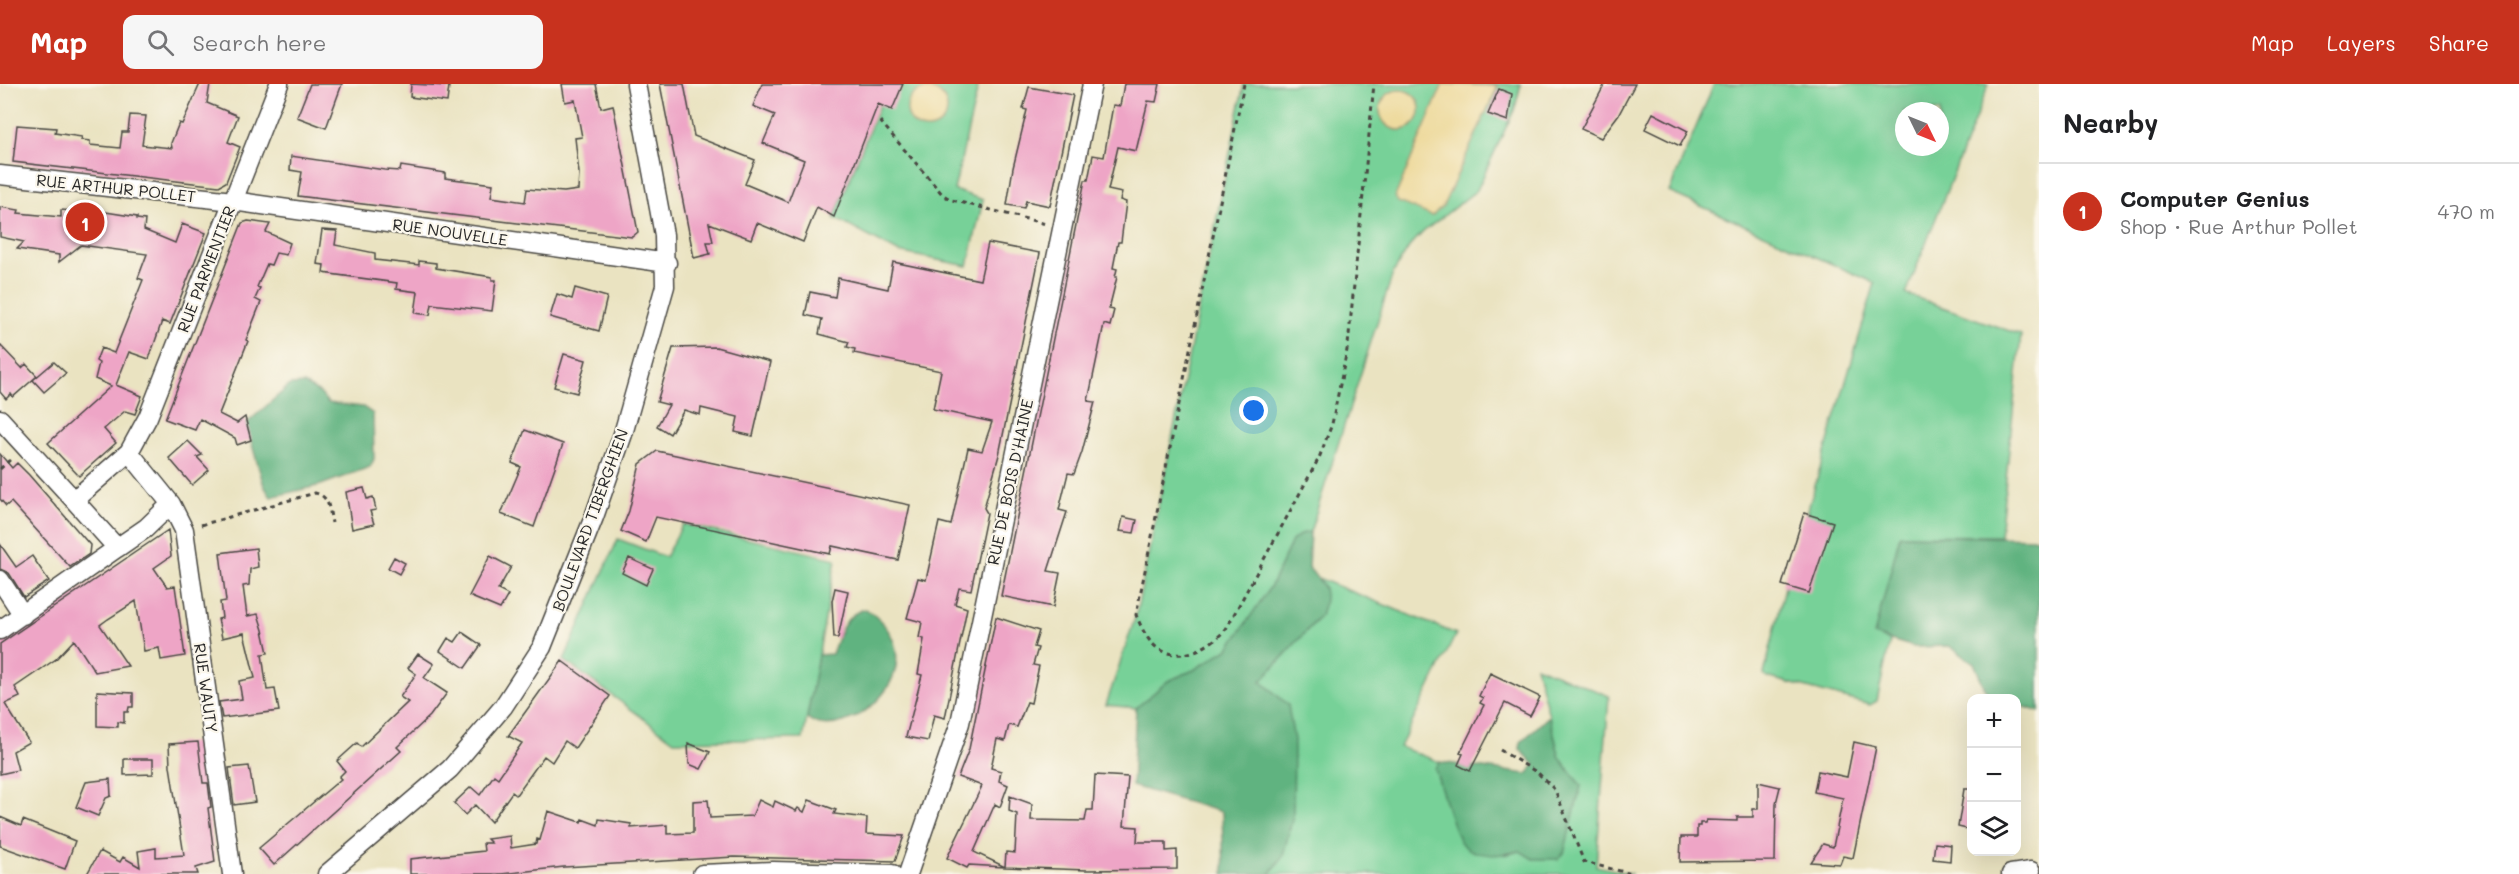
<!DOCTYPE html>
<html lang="en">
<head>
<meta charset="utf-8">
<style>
  :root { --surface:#fff; --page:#f6f6f6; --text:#202124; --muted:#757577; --line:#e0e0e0; --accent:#c8321e }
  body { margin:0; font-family:Mali,sans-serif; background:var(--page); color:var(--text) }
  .controls { position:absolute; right:18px; bottom:18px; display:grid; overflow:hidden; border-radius:12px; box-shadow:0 6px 24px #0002 }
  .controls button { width:54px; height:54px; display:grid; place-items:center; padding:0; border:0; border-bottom:2px solid var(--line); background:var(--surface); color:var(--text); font:30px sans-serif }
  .compass { position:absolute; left:1895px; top:18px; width:54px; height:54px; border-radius:50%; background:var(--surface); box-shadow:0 6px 24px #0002; rotate:133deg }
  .you { position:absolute; left:1254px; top:327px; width:21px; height:21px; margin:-15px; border:4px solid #fff; border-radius:50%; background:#1a73e8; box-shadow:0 0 0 9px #1a73e833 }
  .badge { display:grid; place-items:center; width:39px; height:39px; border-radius:50%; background:var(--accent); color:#fff; font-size:20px; font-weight:700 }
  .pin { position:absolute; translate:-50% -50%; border:3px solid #fff; box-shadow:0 2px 6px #0006 }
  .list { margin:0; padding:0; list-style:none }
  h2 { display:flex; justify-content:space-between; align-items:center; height:78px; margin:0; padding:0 24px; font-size:26px }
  h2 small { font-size:20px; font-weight:400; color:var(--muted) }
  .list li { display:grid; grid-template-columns:39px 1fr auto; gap:18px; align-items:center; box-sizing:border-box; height:96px; padding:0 24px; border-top:2px solid var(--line) }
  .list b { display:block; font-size:22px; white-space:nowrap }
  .list p { margin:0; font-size:20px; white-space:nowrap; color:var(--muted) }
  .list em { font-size:20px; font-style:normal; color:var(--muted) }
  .icon { flex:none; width:33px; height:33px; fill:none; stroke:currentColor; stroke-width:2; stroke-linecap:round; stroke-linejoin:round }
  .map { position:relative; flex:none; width:2039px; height:790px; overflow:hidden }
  header { display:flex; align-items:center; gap:36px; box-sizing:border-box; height:84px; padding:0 30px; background:var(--accent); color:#fff }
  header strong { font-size:28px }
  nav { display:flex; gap:33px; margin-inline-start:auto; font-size:21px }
  .search { width:420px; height:54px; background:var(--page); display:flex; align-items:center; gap:15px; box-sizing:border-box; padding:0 21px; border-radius:12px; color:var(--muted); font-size:22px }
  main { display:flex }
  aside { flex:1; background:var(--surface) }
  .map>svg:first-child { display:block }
  .green { fill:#77d198; stroke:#517e62; stroke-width:1.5; fill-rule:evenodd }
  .forest { fill:#61b380; stroke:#466f56; stroke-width:1.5 }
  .sand { fill:#eeda9e; stroke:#8c8264; stroke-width:1.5 }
  .building { fill:#eea5c6 }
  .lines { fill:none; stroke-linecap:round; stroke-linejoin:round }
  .minor-casing { stroke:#484742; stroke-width:21 }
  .path { stroke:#484742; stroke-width:3; stroke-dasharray:4.5 4.5; stroke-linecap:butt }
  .minor { stroke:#fff; stroke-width:18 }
  .labels { text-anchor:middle; stroke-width:4.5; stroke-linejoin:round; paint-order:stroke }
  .street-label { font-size:16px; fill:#2b2b2b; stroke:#fbf7ec }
</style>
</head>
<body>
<header>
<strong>Map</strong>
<div class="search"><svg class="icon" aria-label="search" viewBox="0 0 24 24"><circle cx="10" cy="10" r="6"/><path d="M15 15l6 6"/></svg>Search here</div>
<nav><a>Map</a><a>Layers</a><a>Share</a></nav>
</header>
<main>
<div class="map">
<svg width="2039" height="790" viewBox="0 0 2039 790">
  <rect width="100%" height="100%" fill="#fbf7ec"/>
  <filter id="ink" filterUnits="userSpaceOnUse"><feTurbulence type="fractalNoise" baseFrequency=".0167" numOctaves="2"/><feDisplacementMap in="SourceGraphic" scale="12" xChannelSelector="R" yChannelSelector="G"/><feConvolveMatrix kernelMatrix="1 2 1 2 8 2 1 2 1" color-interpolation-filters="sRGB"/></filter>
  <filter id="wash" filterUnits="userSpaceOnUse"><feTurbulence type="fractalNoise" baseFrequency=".008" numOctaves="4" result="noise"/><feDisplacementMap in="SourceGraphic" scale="24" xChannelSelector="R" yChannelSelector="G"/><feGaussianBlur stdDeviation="1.35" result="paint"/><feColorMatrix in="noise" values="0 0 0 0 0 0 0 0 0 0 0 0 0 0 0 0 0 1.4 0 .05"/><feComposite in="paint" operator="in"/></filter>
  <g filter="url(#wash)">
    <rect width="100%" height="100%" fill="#eae3c1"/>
    <path class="green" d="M888,0H963L978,3L954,106L983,116L968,182L898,168L834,134Z
      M1244,0H1521L1515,24L1477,106L1423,148L1409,163L1393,189L1310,448L1301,450L1292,457L1271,502L1230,564L1194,586L1168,597L1136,624L1106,621L1136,531Z
      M1714,0H1989L1906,210L2021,251L2000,452L1900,451L1875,551L1890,557L1877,617L1870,621L1767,593L1764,590L1785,503L1875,199L1669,108ZM1904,27H1940V63H1904Z
      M683,440L836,475L803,655L674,657L564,576L618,455L665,473Z
      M1318,494L1456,550L1400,663L1440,678L1435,685L1505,771L1520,767L1581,702L1560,674L1536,582L1609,612L1596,782L1632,790H1270L1283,772L1273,608L1261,597L1321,531L1324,503Z"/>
    <path class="forest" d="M304,300L320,309L328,319L363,323L373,330L374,375L370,383L321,401L271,413L264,402L246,340L290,301Z
      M1310,448L1308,483C1324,501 1330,507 1321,531L1261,597L1288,621L1294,656L1293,732L1283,772L1270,790H1224L1222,728L1132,702L1136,624L1168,597L1194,586L1229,564L1271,502L1292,457L1301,450Z
      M1900,451L2039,454V628L2017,620L2016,614H1999L1988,611L1974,579L1949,562L1914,563L1874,551Z
      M866,525C947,580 846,665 807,634L818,571L832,570C839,551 844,529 866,525Z
      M1549,632L1560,674L1581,702L1564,769L1558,775H1533L1520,767C1502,771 1477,775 1462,760C1454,752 1440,699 1435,685L1440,678L1527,690L1535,681L1520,665L1521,658Z"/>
    <path class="sand" d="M1443,0L1498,2L1443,122L1432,132L1398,118L1395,113Z
      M907 25a20 20 0 1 1 40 0a20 20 0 1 1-40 0Z
      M1380 26a20 20 0 1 1 40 0a20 20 0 1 1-40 0Z"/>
    <g id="blocks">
      <path class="building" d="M200,0H210L207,19L238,32L228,58L240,63L226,98L219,102L13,78L17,41L56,44L55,49L82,53L81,56L90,57V61L120,64L122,48H128L130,31L146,32L142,61L172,64L171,59L179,39L182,40Z
        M310,0H342L326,44L297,33Z
        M411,0L449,2L447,18L410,13Z
        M562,0H596L601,24L613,21L638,148L632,153L298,112L302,88L290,86L291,72L385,86L400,87L401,82L445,89V94L493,100L491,113L525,118L527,105L564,108L578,106L579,89L575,54L582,53L575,16L565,18Z
        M660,0H684L694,52L755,76L745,100L788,118L804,76L763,59L775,31L753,22L762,0H903L892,26L878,20L834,133L817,123L803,158L757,139L751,155L709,139L713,158H707L710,170L694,174Z
        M1124,0H1160L1156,18L1148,17L1136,67L1118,63L1108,106L1122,109L1120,116L1126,118L1121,158H1118L1113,184L1117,185L1115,193H1117L1109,225L1114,226L1110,242L1104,240L1088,317L1095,318L1082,368L1074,390L1068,389L1059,426L1067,428L1048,487L1060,489L1053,523L1001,512L1085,96H1088L1093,71L1104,73L1113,21L1120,22Z
        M1605,0H1635L1619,30L1601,54L1581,45Z
        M1029,3L1073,11L1050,122L1026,117L1024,124L1007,121L1013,84L1027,26L1023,25Z
        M1499,5L1512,10L1508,37L1488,30Z
        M1653,29L1688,47L1680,62L1645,45Z
        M0,123L19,126L18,129L61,133V126L86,128L87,125L137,133V135L145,136L144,146L175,159L182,140L206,149L170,240L162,237L149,275L129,268L116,301L142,312L135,330L125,327L104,345L116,359L79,392L48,359L111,302L95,295L99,279L96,277L101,264L114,269L143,196L138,194L147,170L81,161L59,178V171L17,165L24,158L0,153Z
        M248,137L270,140L266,148L290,159L286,171L276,169L271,181L267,180L257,203L260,204L255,215L261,218L246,256L248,257L219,330L237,339L245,333L251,356L237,361L235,354L200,335L195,346L165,335L242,139Z
        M322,146L337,147L335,161L375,169V176L419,181V177L436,179V184L492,193V196H496L492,227L432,220L430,231L415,229L418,208L396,205L397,199L323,189L324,181L317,180Z
        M988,159L1040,169L999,371L984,424L987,429L971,506L959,504L955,520L967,524L945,634L934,631L928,657L906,653L922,591L918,590L924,555L919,554L922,538L907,534L918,494L926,496L939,438L951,441L968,364L982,367L992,338L933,325L941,287L854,269L855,265L847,263L849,258L819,250L822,235L805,231L810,208L835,213L838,194L888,205L893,178L980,196Z
        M575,204L607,213L599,247L550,233L557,210L572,215Z
        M0,261L22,284L26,280L37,292L13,313L11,310L6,315L0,308Z
        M716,263L770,278L753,352L735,348L738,333L701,324L700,331L684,326L670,350L657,342L669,321L657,318L673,264Z
        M564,270L586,276L577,309L554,303Z
        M54,278L66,289L44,308L33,296Z
        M525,346L563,360L534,443L501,430L521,383L512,379Z
        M188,357L202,371L197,373L209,386L192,401L169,374Z
        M657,367L910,421L898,476L832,462L830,470L656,433L646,458L621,447L629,427L640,380Z
        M0,370L12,384L17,379L29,391L90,461L89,470L70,483L11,418L6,422L0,415Z
        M364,404L367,415L373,413L376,426L370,427L374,440L352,445L346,408Z
        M1804,429L1833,438L1809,509L1782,501Z
        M1123,433L1137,436L1134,449L1120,447Z
        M168,446L171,472L154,484L167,503L175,502L185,572L161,576L159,564L144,567L136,517L108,535L100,541L128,582L95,588L74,556L56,575L15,603L20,613L5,620L29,658L13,667L18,686L0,690V560Z
        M0,460L16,483L32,472L49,497L24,513L9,489L0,485Z
        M256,464L258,483L250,485L249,501L243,502L247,532L258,530L263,546L268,569L262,570L267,606L275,605L279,627L222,634L219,618L242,615L239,597L255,594L244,549L222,554L218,535L222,534L220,518L226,517L220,469Z
        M490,472L511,483L498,506L508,511L500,525L469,512Z
        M394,473L405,479L399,490L388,484Z
        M629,474L653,485L646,501L622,489Z
        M835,504L848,507L838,554H834L832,517Z
        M996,533L1039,547L1034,563L1038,564L1033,581L1039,582L1031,619L1027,618L1017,643L1009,641L1005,657L997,655L991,684L1001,687L999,697L1008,701L1000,723L995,720L974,768L1005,783L969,781L967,784L947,774L982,702L958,693L969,665Z
        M462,548L481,561L465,584L440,567L448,554L455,558Z
        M418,570L434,580L424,594L447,609L430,632L397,663L401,667L274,781L259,764L341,695L339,693L345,687L337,677L357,659L361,663L408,618L400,613L416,590L408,584Z
        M562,577L610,612L575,664L565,657L552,678L544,672L516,711L512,708L491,738L475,721L465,731L454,719L471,703L480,711L494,691L498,694L522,659L508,652Z
        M1490,589L1540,613L1530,632L1505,619L1470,687L1458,681L1463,670L1460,669L1484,621L1480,619L1483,614L1479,612Z
        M97,607L133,609V623H129L128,628H124V639L118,638V643L97,642Z
        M198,658L203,699H208L211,723L208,724L215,778L196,784L198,790H87L100,767L120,778L123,773L140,783L138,767L156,764V773L184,771L170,682L169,660Z
        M1854,658L1876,663L1853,774L1843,772L1840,780L1811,778L1823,760L1833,763L1843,714L1814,708L1818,687L1847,693Z
        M688,659L710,668L701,685L689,680Z
        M124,675H153V690L124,691Z
        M249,682L255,718L234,721L229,684Z
        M1095,691L1128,693L1124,742L1138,743L1137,758H1166V767L1177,766V785L1087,786L1005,783L1006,768L1015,769L1017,730L1009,727L1010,712L1032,720L1031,736L1085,737L1087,726H1093Z
        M110,695L111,712L106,714L98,732L76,723L86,698Z
        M1758,698L1780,703L1776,719L1775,777L1680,778L1681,753H1697V742H1700V739H1705L1706,736L1737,737V733H1753V725H1758Z
        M1964,705H1971V746L1958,743Z
        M708,716L710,734L752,732L759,716L773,723L775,717L796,727L798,724L804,728L809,716L836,726L834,730L867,734L866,750L904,752L895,777L734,773L564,783L501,790H410V775L484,767L483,759H491L487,755L510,752L511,764L536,760L537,755L540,756L548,727L581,738L582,735L598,741L599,735L631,740V744L667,741V750L693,749V717Z
        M0,733L21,742L23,736L75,757L65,785L0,762Z
        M1935,759L1951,761L1950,777L1933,775Z"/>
    </g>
  </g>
  <g filter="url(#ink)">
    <use href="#blocks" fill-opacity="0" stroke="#484742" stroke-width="1.5"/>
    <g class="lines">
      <defs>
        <path id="minor" d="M0,91L233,117L667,179
          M0,335L74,416
          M129,368L171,420L184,446L232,790
          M117,464L146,444L171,420
          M0,496L23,531
          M0,546L117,464L74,416L129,368L148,333L279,0
          M327,790L450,685L503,623L542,563L594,433L623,350L665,202L664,151L636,0
          M702,790L773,787L892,790
          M908,790L960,639L1092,0
          M2011,790L2031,787"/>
      </defs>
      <use href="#minor" class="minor-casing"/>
      <path class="path" d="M1244,0L1136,531C1141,542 1146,555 1156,563C1180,580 1209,564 1226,545L1319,374L1332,340L1348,261L1374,0
        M880,37L943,111L952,116L1046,140
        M0,385L13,373
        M201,441L315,409C330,412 329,426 332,439
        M1500,666L1538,689L1555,706L1584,778L1632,790"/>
      <use href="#minor" class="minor"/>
    </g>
  </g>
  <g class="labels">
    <g class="street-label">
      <text transform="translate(116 104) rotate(6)" y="6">RUE ARTHUR POLLET</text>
      <text transform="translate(450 148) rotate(8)" y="6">RUE NOUVELLE</text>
      <text transform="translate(206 185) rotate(-69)" y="6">RUE PARMENTIER</text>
      <text transform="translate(1010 398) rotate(-78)" y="6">RUE DE BOIS D'HAINE</text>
      <text transform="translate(590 436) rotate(-70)" y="6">BOULEVARD TIBERGHIEN</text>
      <text transform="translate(206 604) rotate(82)" y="6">RUE WAUTY</text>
    </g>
  </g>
</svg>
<div class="controls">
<button>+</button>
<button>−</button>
<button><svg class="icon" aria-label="layers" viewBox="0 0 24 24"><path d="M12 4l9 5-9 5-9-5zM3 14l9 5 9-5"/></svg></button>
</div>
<svg class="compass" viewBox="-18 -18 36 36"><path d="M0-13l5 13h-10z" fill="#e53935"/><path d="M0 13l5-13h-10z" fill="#757577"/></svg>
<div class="you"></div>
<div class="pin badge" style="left:85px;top:138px">1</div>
</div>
<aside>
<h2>Nearby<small></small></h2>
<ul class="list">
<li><span class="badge">1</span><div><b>Computer Genius</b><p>Shop · Rue Arthur Pollet</p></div><em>470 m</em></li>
</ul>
</aside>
</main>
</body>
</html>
